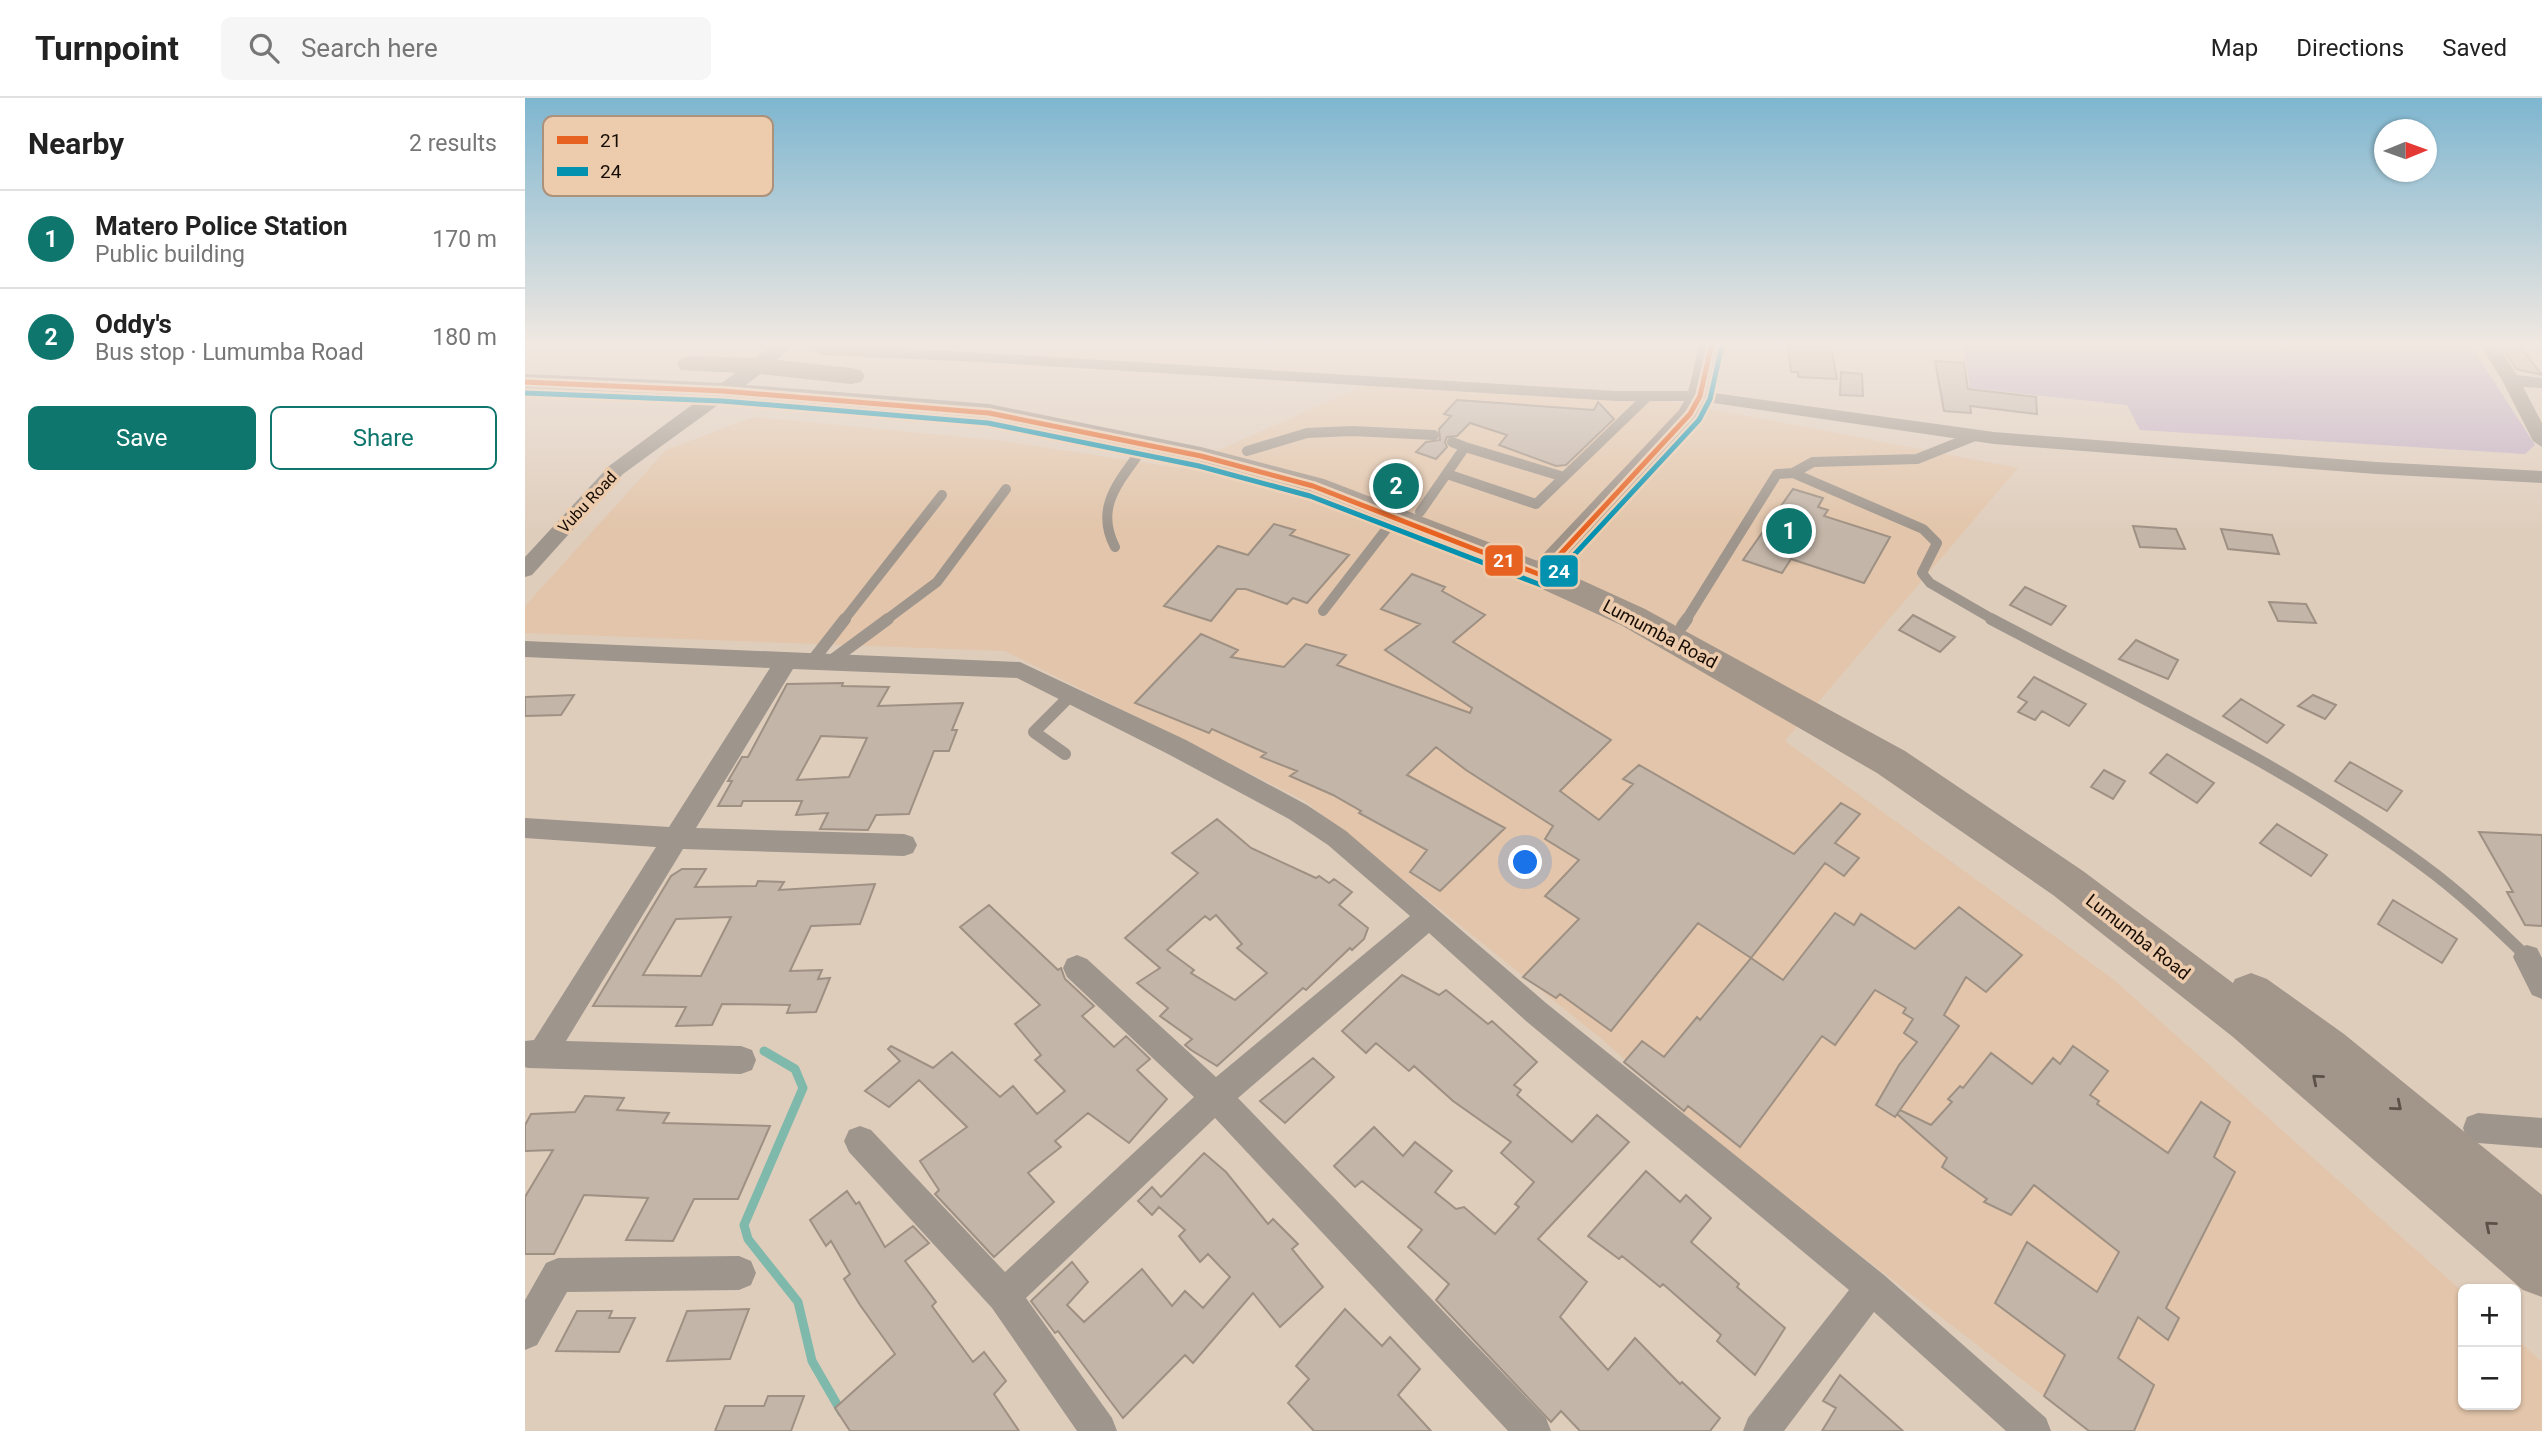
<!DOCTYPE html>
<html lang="en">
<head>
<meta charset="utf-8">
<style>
  :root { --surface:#fff; --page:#f6f6f6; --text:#222; --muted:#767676; --line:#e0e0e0; --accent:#0f766e }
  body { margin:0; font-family:Roboto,sans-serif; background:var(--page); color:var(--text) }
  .controls { position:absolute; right:21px; bottom:21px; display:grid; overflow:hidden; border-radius:10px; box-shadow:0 2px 5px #0004 }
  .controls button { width:63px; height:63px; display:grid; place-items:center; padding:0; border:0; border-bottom:2px solid var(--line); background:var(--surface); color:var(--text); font:35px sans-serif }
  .compass { position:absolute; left:1849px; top:21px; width:63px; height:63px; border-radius:50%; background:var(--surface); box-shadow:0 2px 5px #0004; rotate:89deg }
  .you { position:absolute; left:1001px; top:765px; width:24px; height:24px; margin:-18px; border:5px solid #fff; border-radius:50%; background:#1a73e8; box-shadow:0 0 0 10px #1a73e833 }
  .badge { display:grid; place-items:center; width:46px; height:46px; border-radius:50%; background:var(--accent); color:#fff; font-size:23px; font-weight:700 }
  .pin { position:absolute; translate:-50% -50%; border:4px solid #fff; box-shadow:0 2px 7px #0006 }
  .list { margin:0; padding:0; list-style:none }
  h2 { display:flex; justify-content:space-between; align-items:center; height:91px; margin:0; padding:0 28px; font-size:30px }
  h2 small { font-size:23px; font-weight:400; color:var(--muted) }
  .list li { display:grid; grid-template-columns:46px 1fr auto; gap:21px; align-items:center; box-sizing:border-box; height:98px; padding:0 28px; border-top:2px solid var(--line) }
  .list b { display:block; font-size:26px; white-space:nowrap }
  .list p { margin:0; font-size:23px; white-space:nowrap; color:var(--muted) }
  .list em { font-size:23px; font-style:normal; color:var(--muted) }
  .actions { display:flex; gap:14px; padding:21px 28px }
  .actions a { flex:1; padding:16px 0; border:2px solid var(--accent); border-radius:10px; text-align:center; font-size:24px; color:var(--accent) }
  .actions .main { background:var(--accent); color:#fff }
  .icon { flex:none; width:38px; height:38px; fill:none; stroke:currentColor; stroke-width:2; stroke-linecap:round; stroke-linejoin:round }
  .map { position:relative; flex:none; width:2017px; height:1333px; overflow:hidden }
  header { display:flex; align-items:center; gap:42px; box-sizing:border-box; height:98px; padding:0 35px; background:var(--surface); border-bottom:2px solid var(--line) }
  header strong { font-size:33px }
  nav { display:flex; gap:38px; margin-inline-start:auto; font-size:24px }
  .search { width:490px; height:63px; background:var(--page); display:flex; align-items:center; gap:18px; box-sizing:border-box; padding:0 24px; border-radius:10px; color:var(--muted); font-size:26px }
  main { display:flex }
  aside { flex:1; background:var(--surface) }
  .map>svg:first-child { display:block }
  .built { fill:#e2c5aa }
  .green { fill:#c2aec3 }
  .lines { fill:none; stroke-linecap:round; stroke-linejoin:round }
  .stream { stroke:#7fb9ac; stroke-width:9 }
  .building { fill:#c3b5a8; stroke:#9e9083; stroke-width:2; fill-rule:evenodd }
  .lane-far1 { stroke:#9e958c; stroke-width:10 }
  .lane { stroke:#9e958c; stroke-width:12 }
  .street { fill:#9e958c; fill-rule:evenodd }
  .secondary { fill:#9e9389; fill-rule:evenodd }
  .primary { fill:#a2968b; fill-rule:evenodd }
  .bus-1-casing { stroke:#edccae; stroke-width:10 }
  .bus-2-casing { stroke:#edccae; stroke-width:10 }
  .bus-1 { stroke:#e76120; stroke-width:5 }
  .bus-2 { stroke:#0391b0; stroke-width:5 }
  .oneway { stroke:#5c5147 }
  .labels { text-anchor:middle; stroke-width:7; stroke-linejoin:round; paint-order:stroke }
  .far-street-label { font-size:16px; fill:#170c03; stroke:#edccae }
  .street-label { font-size:18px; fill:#170c03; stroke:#edccae }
  .key { fill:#edccae; stroke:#ad927b; stroke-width:2 }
  .key-label { font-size:19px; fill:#170c03 }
  .line-badge { stroke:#edccae; stroke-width:2.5 }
  .badge-label { font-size:19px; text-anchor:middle; font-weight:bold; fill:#fff }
</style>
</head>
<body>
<header>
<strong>Turnpoint</strong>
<div class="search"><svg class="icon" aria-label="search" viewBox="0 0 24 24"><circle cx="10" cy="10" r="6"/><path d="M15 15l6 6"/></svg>Search here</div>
<nav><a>Map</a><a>Directions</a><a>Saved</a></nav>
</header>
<main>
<aside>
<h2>Nearby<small>2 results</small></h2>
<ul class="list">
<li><span class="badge">1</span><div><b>Matero Police Station</b><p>Public building</p></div><em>170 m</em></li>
<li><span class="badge">2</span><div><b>Oddy's</b><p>Bus stop · Lumumba Road</p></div><em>180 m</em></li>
</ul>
<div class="actions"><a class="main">Save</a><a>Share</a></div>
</aside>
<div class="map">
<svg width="2017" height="1333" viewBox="0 0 2017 1333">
  <rect width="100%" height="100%" fill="#dfcdbc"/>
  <path class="built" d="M840,287L1134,301L1493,370L1260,643L1588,881L1938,1194V1307H1991V1241L2017,1264V1333H1564L1209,1060L1078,942L780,703L480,553L0,535V508L141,352L229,319L478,343L654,370Z"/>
  <path class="green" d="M1438,245H1944L2010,347L2000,356L1615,332L1602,307L1445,290Z"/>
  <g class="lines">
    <path class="stream" d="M239,953L270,971L278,990L219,1127L223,1141L273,1204L287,1263L317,1315"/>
  </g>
  <path class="building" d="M1263,246L1306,248L1312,281L1273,279V274H1266Z
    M1978,250L1997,251L2017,277L1991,271Z
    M1410,263L1439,265L1443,291L1511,299L1512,316L1445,308L1446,315L1419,313Z
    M1316,274L1337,276L1338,298L1315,297Z
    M932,302L1069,312L1073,304L1089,321L1041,367L1031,368L974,347L982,337L945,325L932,338L922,339L920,344L922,349L911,361L891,354L901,344L915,342L914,331L926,318L919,316Z
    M1268,391L1298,400L1293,409L1303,412L1299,418L1365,439L1339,485L1266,461L1257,475L1218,462Z
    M749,426L770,432L765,437L824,457L782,505L768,500L762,506L721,491H712L686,523L639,508L693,448L723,457Z
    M1608,428L1651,431L1660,451L1615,449Z
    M1696,431L1747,437L1754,456L1703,451Z
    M887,476L920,489L917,493L960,517L928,544L1086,642L1035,693L1074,722L1108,686L1098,681L1114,667L1269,756L1316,705L1335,716L1310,745L1334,760L1319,778L1300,765L1226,860L1173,825L1086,933L1035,896L1031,900L998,879L1054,821L1020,798L1054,762L1020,741L1028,728L941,672L911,649L882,677L980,730L915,793L885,774L902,752L834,715L836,713L808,697L765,678L772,673L736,659L741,655L687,631L684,635L610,605L676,536L713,552L706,559L759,569L781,546L821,557L812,567L945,615L947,610L860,552L895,526L856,511Z
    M1500,489L1541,508L1526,527L1485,507Z
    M1744,504L1781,506L1791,525L1753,523Z
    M1388,517L1430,539L1415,554L1374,532Z
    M1611,542L1653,562L1643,581L1594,561Z
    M1509,579L1561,606L1544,628L1517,613L1510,622L1493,614L1502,604L1493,599Z
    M318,585L317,588L364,589L353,608L438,605L427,632H432L424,653H409L384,716L351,717L343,732L295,731L303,715L271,717L277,703H218L216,708H193L207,683H203L217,659H223L262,586ZM296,638L342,640L324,679L272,682Z
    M49,597L36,617L0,618V599Z
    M1788,597L1811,607L1800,621L1773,608Z
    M1716,601L1759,627L1742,645L1698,618Z
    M1642,656L1689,685L1672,705L1625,675Z
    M1825,664L1877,693L1862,713L1810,683Z
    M1579,672L1600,683L1588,701L1566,689Z
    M692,721L726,750L791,780L794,778L804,785L809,781L827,794L814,807L843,830L839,841L827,852L825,850L781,892L778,890L692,968L666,952L660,947L667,941L635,918L643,910L612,885L635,870L600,840L673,775L647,755ZM691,817L717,846L712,850L742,875L710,902L666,875L669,872L642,852L680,818L685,822Z
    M1752,726L1802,757L1786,778L1735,745Z
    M1954,734L2017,737V828L2000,827L1982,794H1988Z
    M157,771H181L170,789L231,788L233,783L259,784L254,792L350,786L335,826L286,828L265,873L297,872L293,881L305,880L291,914L262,915L265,907L197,906L187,927L151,928L161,909L68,908L146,778ZM206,819L176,878L118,877L151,821Z
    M1868,802L1932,841L1917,865L1853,826Z
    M464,807L533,872L536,870L540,881L569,908L557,918L589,949L601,938L625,961L612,972L642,1001L604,1045L563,1015L530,1043L536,1049L503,1075L529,1104L469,1159L410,1096L414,1092L395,1063L442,1029L394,982L364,1009L340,993L375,963L363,951L366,948L408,970L427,954L475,999L488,988L512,1016L540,993L510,962L516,957L490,926L515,907L435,829Z
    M1434,809L1497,857L1461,894L1441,879L1419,917L1434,928L1370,1019L1351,1007L1374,967L1392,944L1379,935L1388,921L1378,915L1381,910L1350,892L1310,947L1297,938L1215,1049L1163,1008L1159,1013L1099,964L1117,943L1139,959L1172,919L1175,922L1226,860L1258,882L1310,815L1329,827L1336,816L1390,851Z
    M877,877L914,897L921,892L963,926L967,923L1012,964L989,987L996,992L992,997L1047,1044L1072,1017L1104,1044L1013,1141L1062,1184L1035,1219L1083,1272L1110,1240L1155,1286L1157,1284L1195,1320L1185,1333H1055L1036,1313L1026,1324L911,1202L924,1186L883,1149L897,1132L837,1083L830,1089L809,1068L849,1029L878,1058L890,1044L927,1073L910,1094L931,1111L939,1109L970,1136L994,1109L990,1106L1009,1084L976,1055L986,1044L928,1003L889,968L884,973L851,945L841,955L817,933Z
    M1548,948L1583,973L1565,997L1574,1003L1572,1006L1643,1055L1676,1004L1705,1024L1689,1059L1710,1074L1641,1210L1654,1220L1643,1242L1613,1219L1593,1260L1629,1287L1609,1333H1564L1519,1298L1540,1257L1470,1205L1502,1144L1572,1194L1594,1154L1509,1087L1486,1117L1459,1104L1462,1101L1417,1069L1422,1060L1372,1016L1375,1012L1406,1027L1427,1004L1423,1001L1435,988L1438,990L1466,955L1507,986L1528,960L1535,966Z
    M788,960L809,979L760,1025L735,1003Z
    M60,998L99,1000L92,1012L144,1015L138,1025L245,1028L213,1101H169L148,1143L101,1142L123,1100L59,1097L29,1156H0V1099L28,1052L0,1053V1027L6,1016L50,1014Z
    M679,1055L701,1074L743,1126L748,1121L773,1146L767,1151L798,1189L755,1229L728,1195L668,1265L660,1257L598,1320L533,1233L530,1235L506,1203L547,1164L563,1184L542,1207L559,1224L617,1171L647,1208L660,1193L678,1210L705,1179L683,1156L675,1164L654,1138L660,1132L634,1109L627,1117L613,1103L627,1089L636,1099Z
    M1121,1073L1155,1104L1161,1097L1186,1120L1166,1144L1214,1186L1212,1189L1260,1230L1230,1277L1192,1243L1196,1237L1138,1186L1135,1189L1097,1158L1094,1161L1063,1138Z
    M322,1093L331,1106L334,1104L360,1149L388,1128L404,1145L380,1163L411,1204L407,1208L448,1264L459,1254L481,1283L469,1296L494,1333H325L310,1310L370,1256L335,1207L319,1181L325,1176L306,1143L301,1148L285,1122Z
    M224,1211L205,1261L142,1263L162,1213Z
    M820,1211L857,1248L865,1239L895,1271L873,1297L906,1333H789L763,1305L784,1281L771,1268Z
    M52,1213H87L84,1220H110L94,1254L31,1253Z
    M1315,1277L1378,1333H1297L1311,1310L1298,1303Z
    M243,1298H279L266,1333H190L200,1308H239Z"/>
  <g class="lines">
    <path class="lane-far1" d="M940,349L1039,379
      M722,353L782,335L827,333L909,337
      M1268,375L1288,364L1392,361L1452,337
      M922,376L1011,406L1123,298
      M895,414L940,349L927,344
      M590,449C568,407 597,381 620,347
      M798,513L870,420
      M319,522L417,397
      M361,522L412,484L481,391
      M1161,522L1252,376L1268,375L1398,431L1412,445L1397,475L1405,485L1469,522"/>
    <path class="lane" d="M1466,521C1612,598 1765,669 1899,768C1936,795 1969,827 2002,859
      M1157,528L1162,521
      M288,562L320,521
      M306,563L363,521
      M540,656L509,634L546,597"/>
    <path class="street" d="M251,245H270L241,272L98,376L7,477L0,479V459L84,368Z
      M294,245L1091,293H1175L1469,334L1851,364L2017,373V385L1851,376L1469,346L1175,303H1091L456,264L297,257L288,252Z
      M1954,245H1971L1992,277L2017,280V290L1998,289L2017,325V349L2008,343L1977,282Z
      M0,543L495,564L661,642L782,707L821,733L1021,905L1359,1177L1521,1320L1526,1333H1481L1349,1214L1259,1333H1218L1223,1320L1324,1192L1001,923L904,835L713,1000L1021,1320L1026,1333H983L690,1020L501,1200L587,1320L592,1333H552L467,1210L324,1054L319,1043L324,1032L335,1028L346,1032L480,1174L669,999L542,879L538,870L542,861L552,857L562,861L691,979L885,818L803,747L764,721L643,656L492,580L268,571L171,730L379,736L388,739L392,747L388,755L379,758L158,751L41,943L216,948L227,952L231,962L227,972L216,976L3,970L0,969V943L9,942L131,749L0,740V720L144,729L245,570L0,559Z
      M2002,847L2012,850L2017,860V901L2007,897L1988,859L1992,850Z
      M1953,1015L2017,1020V1050L1953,1045L1942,1041L1938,1030L1942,1019Z
      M214,1158L226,1163L231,1175L226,1187L214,1192L42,1194L12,1247L0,1252V1202L21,1165L33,1160Z"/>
    <path class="secondary" d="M1175,245H1199L1188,298L1174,322L1027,484L1016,487L1005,484L1001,477L1005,470L1154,312L1162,298Z"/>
    <path class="primary" d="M166,258L235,260L326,270L336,272L340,278L336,284L326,286L235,276L156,272L152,266L156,260Z
      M0,276L198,285L464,306L676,349L799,381L1028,469L1120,511L1380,653L1558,773L1708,885L1710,881L1726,875L1742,881L1819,936L2017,1097V1199L1998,1192L1708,939L1528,797L1352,675L1096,527L1004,485L777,395L673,366L464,324L198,301L0,292Z"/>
    <defs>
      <path id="bus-1" d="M0,284L198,293L464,315L676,358L788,388L1016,477L1165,316L1175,298L1187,245"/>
      <path id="bus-2" d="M0,295L197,303L463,325L674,368L785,398L1016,487L1024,484L1174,322L1185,301L1197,247"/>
    </defs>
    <use href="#bus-1" class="bus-1-casing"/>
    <use href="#bus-2" class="bus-2-casing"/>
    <use href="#bus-1" class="bus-1"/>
    <use href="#bus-2" class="bus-2"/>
  </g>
  <defs><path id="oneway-chevron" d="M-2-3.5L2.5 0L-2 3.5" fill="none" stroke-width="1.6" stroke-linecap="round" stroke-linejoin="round" transform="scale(1.75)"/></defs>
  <g class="oneway">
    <use href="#oneway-chevron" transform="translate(1792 981) rotate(-140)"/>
    <use href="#oneway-chevron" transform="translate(1872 1008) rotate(40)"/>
    <use href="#oneway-chevron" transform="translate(1965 1128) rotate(-140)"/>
  </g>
  <linearGradient id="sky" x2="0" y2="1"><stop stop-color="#7eb6d0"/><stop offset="0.57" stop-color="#f1e8e1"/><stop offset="1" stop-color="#f1e8e1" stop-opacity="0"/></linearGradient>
  <rect width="2017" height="432" fill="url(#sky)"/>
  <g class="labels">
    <g class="far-street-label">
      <text transform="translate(62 404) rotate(-47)" y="6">Vubu Road</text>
    </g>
    <g class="street-label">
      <text transform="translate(1135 536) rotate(28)" y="6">Lumumba Road</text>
      <text transform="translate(1613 839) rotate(38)" y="6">Lumumba Road</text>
    </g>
  </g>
  <rect x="18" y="18" width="230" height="80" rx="10" class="key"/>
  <rect x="32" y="38" width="31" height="8" fill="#e76120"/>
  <rect x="32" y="69" width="31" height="9" fill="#0391b0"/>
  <g class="key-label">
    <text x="75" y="49">21</text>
    <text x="75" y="80">24</text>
  </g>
  <g class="line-badge">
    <rect x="959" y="446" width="40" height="33" rx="7" fill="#e76120"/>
    <rect x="1014" y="456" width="40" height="34" rx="7" fill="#0391b0"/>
  </g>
  <g class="badge-label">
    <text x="979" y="469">21</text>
    <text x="1034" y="480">24</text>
  </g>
</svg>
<div class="controls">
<button>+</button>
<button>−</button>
</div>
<svg class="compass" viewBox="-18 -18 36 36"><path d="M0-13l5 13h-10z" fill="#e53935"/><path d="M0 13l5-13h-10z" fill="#767676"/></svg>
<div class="you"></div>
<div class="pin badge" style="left:1264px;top:433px">1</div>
<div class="pin badge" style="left:871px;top:388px">2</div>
</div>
</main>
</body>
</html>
